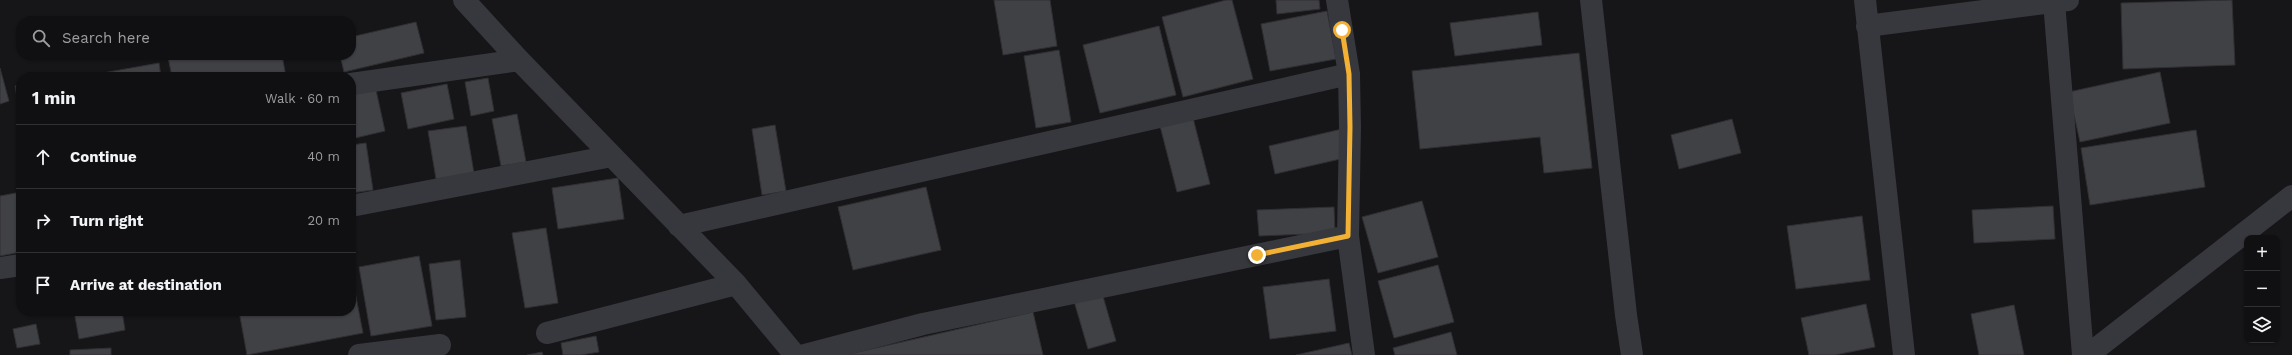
<!DOCTYPE html>
<html lang="en">
<head>
<meta charset="utf-8">
<style>
  :root { --surface:#101012; --page:#1e1e20; --text:#f1f3f6; --muted:#9c9d9f; --line:#303032 }
  body { margin:0; font-family:"Work Sans",sans-serif; background:var(--page); color:var(--text) }
  .controls { position:absolute; right:12px; bottom:12px; display:grid; overflow:hidden; border-radius:8px; box-shadow:0 1px 3px #0004 }
  .controls button { width:36px; height:36px; display:grid; place-items:center; padding:0; border:0; border-bottom:1px solid var(--line); background:var(--surface); color:var(--text); font:20px sans-serif }
  .stop { position:absolute; width:12px; height:12px; margin:-9px; border:3px solid #f2b134; border-radius:50%; background:#fff }
  .stop.end { background:#f2b134; border-color:#fff; box-shadow:0 1px 4px #0008 }
  .list { margin:0; padding:0; list-style:none }
  h2 { display:flex; justify-content:space-between; align-items:center; height:52px; margin:0; padding:0 16px; font-size:17px }
  h2 small { font-size:13px; font-weight:400; color:var(--muted) }
  .list li { display:grid; grid-template-columns:26px 1fr auto; gap:12px; align-items:center; box-sizing:border-box; height:64px; padding:0 16px; border-top:1px solid var(--line) }
  .list b { display:block; font-size:15px; white-space:nowrap }
  .list em { font-size:13px; font-style:normal; color:var(--muted) }
  .icon { flex:none; width:22px; height:22px; fill:none; stroke:currentColor; stroke-width:2; stroke-linecap:round; stroke-linejoin:round }
  .map { position:relative; flex:none; width:2292px; height:355px; overflow:hidden }
  .search { position:absolute; background:var(--surface); box-shadow:0 1px 3px #0004; left:16px; top:16px; width:340px; height:44px; display:flex; align-items:center; gap:10px; box-sizing:border-box; padding:0 14px; border-radius:16px; color:var(--muted); font-size:15px }
  .panel { position:absolute; background:var(--surface); box-shadow:0 1px 3px #0004; left:16px; top:72px; width:340px; height:244px; border-radius:16px }
  .map>svg:first-child { display:block }
  .building { fill:#404145; stroke:#303034 }
  .lines { fill:none; stroke-linecap:round; stroke-linejoin:round }
  .minor { stroke:#37383d; stroke-width:22 }
  .route { stroke:#f2b134; stroke-width:5 }
</style>
</head>
<body>
<div class="map">
<svg width="2292" height="355" viewBox="0 0 2292 355">
  <rect width="100%" height="100%" fill="#161618"/>
  <path class="building" d="M994,0H1050L1057,46L1003,55Z
    M1226,0H1232L1253,79L1183,97L1162,17Z
    M1276,0H1319L1320,9L1277,14Z
    M2232,0L2235,65L2123,69L2121,3Z
    M1327,11L1336,59L1270,71L1261,24Z
    M1538,12L1542,45L1455,56L1450,23Z
    M416,22L424,53L344,72L340,55H351V37Z
    M1159,26L1176,95L1100,113L1083,45Z
    M1059,50L1071,122L1036,128L1024,56Z
    M1579,53L1592,168L1544,173L1540,137L1420,149L1412,71Z
    M179,55H282L286,77H172L168,57Z
    M159,63L161,77H86V76Z
    M0,68L9,101L0,104Z
    M2160,72L2170,123L2080,142L2069,92Z
    M488,78L494,111L471,116L465,82Z
    M447,84L454,119L408,129L401,93Z
    M21,85V108H19L15,86Z
    M376,90L385,131L351,139V95Z
    M21,114V127L18,115Z
    M517,114L526,162L501,166L492,119Z
    M1193,118L1210,184L1177,192L1160,126Z
    M1732,119L1741,153L1679,169L1671,135Z
    M775,125L786,191L762,195L752,129Z
    M466,126L474,173L436,179L428,131Z
    M1342,129L1349,157L1275,174L1269,146Z
    M2196,130L2205,187L2090,205L2081,148Z
    M366,143L373,190L351,193V145Z
    M618,178L624,219L558,229L552,188Z
    M926,187L941,250L853,270L838,207Z
    M21,192V252L0,256V196Z
    M1422,201L1438,257L1378,273L1362,217Z
    M2053,206L2055,239L1974,243L1972,210Z
    M1334,207L1335,233L1259,236L1257,210Z
    M1862,216L1870,280L1796,289L1787,226Z
    M546,228L558,303L525,308L512,233Z
    M419,256L432,326L371,336L359,267Z
    M460,260L466,317L436,320L429,264Z
    M1438,265L1454,322L1394,338L1378,281Z
    M351,271L363,333L247,355L239,311H351Z
    M1329,279L1336,331L1270,339L1263,287Z
    M1102,293L1116,341L1088,349L1074,301Z
    M1866,304L1875,347L1835,355H1809L1801,318Z
    M2014,305L2024,355H1979L1971,314Z
    M74,311H122L125,330L79,339Z
    M1033,312L1043,355H845Z
    M36,324L40,344L17,348L13,329Z
    M1451,332L1457,355H1395L1393,348Z
    M596,336L599,352L581,355H563L561,343Z
    M1349,343L1352,355H1296Z
    M111,348V355H70V350Z
    M542,352L543,355H527Z"/>
  <g class="lines">
    <path class="minor" d="M464,0L519,60L736,284L795,355
      M1337,0L1349,74L1350,127L1348,236
      M1591,0L1626,315L1632,355
      M1865,0L1904,355
      M2054,2L2083,355
      M1867,26L2068,0
      M351,84L519,60
      M351,206L612,156
      M679,226L1349,74
      M0,268L21,265
      M547,333L736,284
      M359,355L440,345
      M805,355L923,324L1348,236L1364,355
      M2088,355L2292,196"/>
  </g>
  <g class="lines">
    <path class="route" d="M1257,255L1348,236L1350,127L1349,74L1342,30"/>
  </g>
</svg>
<div class="controls">
<button>+</button>
<button>−</button>
<button><svg class="icon" aria-label="layers" viewBox="0 0 24 24"><path d="M12 4l9 5-9 5-9-5zM3 14l9 5 9-5"/></svg></button>
</div>
<div class="stop" style="left:1342px;top:30px"></div>
<div class="stop end" style="left:1257px;top:255px"></div>
<div class="search"><svg class="icon" aria-label="search" viewBox="0 0 24 24"><circle cx="10" cy="10" r="6"/><path d="M15 15l6 6"/></svg>Search here</div>
<section class="panel">
<h2>1 min<small>Walk · 60 m</small></h2>
<ul class="list">
<li><svg class="icon" aria-label="ahead" viewBox="0 0 24 24"><path d="M12 20V5M6 11l6-6 6 6"/></svg><div><b>Continue</b></div><em>40 m</em></li>
<li><svg class="icon" aria-label="right" viewBox="0 0 24 24"><path d="M7 20v-9h11M14 6l5 5-5 5"/></svg><div><b>Turn right</b></div><em>20 m</em></li>
<li><svg class="icon" aria-label="arrive" viewBox="0 0 24 24"><path d="M6 21V4h12l-3 4 3 4H6"/></svg><div><b>Arrive at destination</b></div></li>
</ul>
</section>
</div>
</body>
</html>
